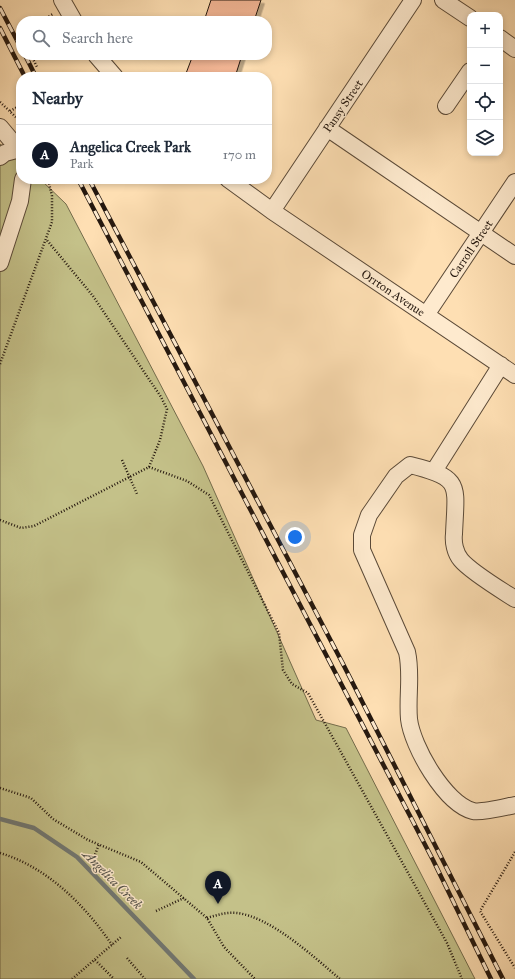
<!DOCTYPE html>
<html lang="en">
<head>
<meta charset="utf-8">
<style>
  :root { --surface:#fff; --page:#f6f6f7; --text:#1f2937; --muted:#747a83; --line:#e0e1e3; --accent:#111827 }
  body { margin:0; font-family:"IM FELL Great Primer",serif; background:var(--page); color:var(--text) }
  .controls { position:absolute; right:12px; top:12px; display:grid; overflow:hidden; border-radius:8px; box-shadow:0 2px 6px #0003 }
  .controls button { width:36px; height:36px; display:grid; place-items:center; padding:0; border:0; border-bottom:1px solid var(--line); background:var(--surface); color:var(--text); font:20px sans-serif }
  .you { position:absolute; left:295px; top:537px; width:14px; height:14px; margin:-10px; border:3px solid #fff; border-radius:50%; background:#1a73e8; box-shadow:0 0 0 6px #1a73e833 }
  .badge { display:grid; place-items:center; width:26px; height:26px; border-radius:50%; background:var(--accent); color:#fff; font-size:13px; font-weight:700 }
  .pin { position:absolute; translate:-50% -33px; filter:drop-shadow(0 1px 2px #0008) }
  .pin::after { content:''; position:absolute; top:21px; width:14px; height:12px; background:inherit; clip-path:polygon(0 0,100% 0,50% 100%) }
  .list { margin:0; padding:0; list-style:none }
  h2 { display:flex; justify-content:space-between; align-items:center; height:52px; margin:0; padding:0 16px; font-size:17px }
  h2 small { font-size:13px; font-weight:400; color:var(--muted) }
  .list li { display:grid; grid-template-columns:26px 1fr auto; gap:12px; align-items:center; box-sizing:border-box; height:60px; padding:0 16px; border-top:1px solid var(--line) }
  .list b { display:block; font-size:15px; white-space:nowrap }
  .list p { margin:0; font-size:13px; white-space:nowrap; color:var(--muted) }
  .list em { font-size:13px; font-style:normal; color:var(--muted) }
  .icon { flex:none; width:22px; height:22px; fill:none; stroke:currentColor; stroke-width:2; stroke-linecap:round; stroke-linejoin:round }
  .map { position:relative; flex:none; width:515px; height:979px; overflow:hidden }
  .search { position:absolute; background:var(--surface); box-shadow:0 2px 6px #0003; left:16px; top:16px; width:256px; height:44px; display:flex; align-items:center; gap:10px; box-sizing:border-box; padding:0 14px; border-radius:16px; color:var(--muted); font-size:15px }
  .panel { position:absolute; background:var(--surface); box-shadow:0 2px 6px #0003; left:16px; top:72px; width:256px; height:112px; border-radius:16px }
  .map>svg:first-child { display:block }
  .green { fill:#c4c189; stroke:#746c4c }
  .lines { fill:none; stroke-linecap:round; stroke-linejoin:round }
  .stream { stroke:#727974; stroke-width:4.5 }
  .building { fill:#f2b594; stroke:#25180f; filter:url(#shadow) }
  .minor-casing { stroke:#5b4a38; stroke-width:18 }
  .path { stroke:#25180f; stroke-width:2.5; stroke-dasharray:1 2; stroke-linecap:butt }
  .minor { stroke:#feeace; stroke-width:16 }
  .rail-casing { stroke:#25180f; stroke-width:4.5 }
  .rail { stroke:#feeace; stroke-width:3; stroke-dasharray:9; stroke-linecap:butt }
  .labels { text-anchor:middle; stroke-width:3; stroke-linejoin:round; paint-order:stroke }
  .street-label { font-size:12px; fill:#25180f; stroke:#feeace }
  .water-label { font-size:13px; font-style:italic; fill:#52514a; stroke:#feeace }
</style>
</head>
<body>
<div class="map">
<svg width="515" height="979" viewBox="0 0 515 979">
  <defs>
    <filter id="shadow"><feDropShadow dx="3.5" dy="3.5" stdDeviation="0" flood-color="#0004"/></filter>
  </defs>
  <rect width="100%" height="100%" fill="#fedfb3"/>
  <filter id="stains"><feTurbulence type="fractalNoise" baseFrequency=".005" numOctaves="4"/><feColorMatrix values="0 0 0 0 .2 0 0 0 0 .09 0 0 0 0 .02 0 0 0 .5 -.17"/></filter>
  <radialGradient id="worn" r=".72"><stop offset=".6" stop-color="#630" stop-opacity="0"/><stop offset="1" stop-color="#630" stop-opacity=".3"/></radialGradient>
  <path class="green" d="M0,144L21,161V179H40L66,204L203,466L316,720L346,728L475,979H0Z"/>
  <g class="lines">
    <path class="stream" d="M0,819L34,828L77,857L194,979"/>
  </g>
  <path class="building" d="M211,0H261L254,21H204Z
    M193,55H242L235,77H189L185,76Z"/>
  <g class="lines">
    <defs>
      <path id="minor" d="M62,0L74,21
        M443,0L470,18
        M500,38L515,49
        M96,55L115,77
        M446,106L470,71
        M0,127L21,152
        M327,128L515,256
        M0,157L5,153L20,149
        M228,179L272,211L515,375
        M272,211L413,0
        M0,263L20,201L23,179
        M426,315L515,182
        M434,471L501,365
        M515,599C501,590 471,572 461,560C455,553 453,542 454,534C456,484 463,478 410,465L396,476L369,515L362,535V550L407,652C412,674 407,696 409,719C412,746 445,804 473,811C481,813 505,807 515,805"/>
    </defs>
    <use href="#minor" class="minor-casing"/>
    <path class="path" d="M41,21L53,14
      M31,55L37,67
      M0,102L21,122
      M10,111L21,105
      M0,364L52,222V196L48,179
      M122,460L137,494
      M149,467L187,481L209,495L279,633L283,670L292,684L308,693L447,943L462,979
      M0,520L21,528L34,526L149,467L160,440L167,409L161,397L93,296L46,239
      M0,788L31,798L53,819L88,840L141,862L207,918L224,947L255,979
      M515,852L480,911L515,968
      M0,853C47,867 85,905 112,945
      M93,860L99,844
      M156,911L184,898
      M207,918C217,915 226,912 237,913C271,917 314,957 340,979
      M127,958L145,979
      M95,960L114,979
      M72,979L121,937"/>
    <use href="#minor" class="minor"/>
    <defs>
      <path id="rail" d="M0,8L21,48
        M0,28L25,77
        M25,55L36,77
        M78,179L433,860L491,979
        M89,179L342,662L503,979"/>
    </defs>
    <use href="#rail" class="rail-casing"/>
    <use href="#rail" class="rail"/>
  </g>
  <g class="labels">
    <g class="street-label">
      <text transform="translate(343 106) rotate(-56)" y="4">Pansy Street</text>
      <text transform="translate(471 249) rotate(-56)" y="4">Carroll Street</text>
      <text transform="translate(393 293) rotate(34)" y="4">Orrton Avenue</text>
    </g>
    <g class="water-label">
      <text transform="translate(113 879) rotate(45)" y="5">Angelica Creek</text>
    </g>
  </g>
  <rect width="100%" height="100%" filter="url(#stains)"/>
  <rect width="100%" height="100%" fill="url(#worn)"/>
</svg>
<div class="controls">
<button>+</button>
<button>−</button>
<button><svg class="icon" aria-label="locate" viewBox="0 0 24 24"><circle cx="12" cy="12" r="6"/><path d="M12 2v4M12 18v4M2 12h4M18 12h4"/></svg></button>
<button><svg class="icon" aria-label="layers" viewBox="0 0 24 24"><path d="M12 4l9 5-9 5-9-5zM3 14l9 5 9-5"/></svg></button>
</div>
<div class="you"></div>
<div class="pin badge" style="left:218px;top:904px">A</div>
<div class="search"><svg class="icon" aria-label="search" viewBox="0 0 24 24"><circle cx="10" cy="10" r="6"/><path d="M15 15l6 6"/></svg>Search here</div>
<section class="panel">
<h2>Nearby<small></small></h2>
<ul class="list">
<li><span class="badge">A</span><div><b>Angelica Creek Park</b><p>Park</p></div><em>170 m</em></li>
</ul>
</section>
</div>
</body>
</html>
